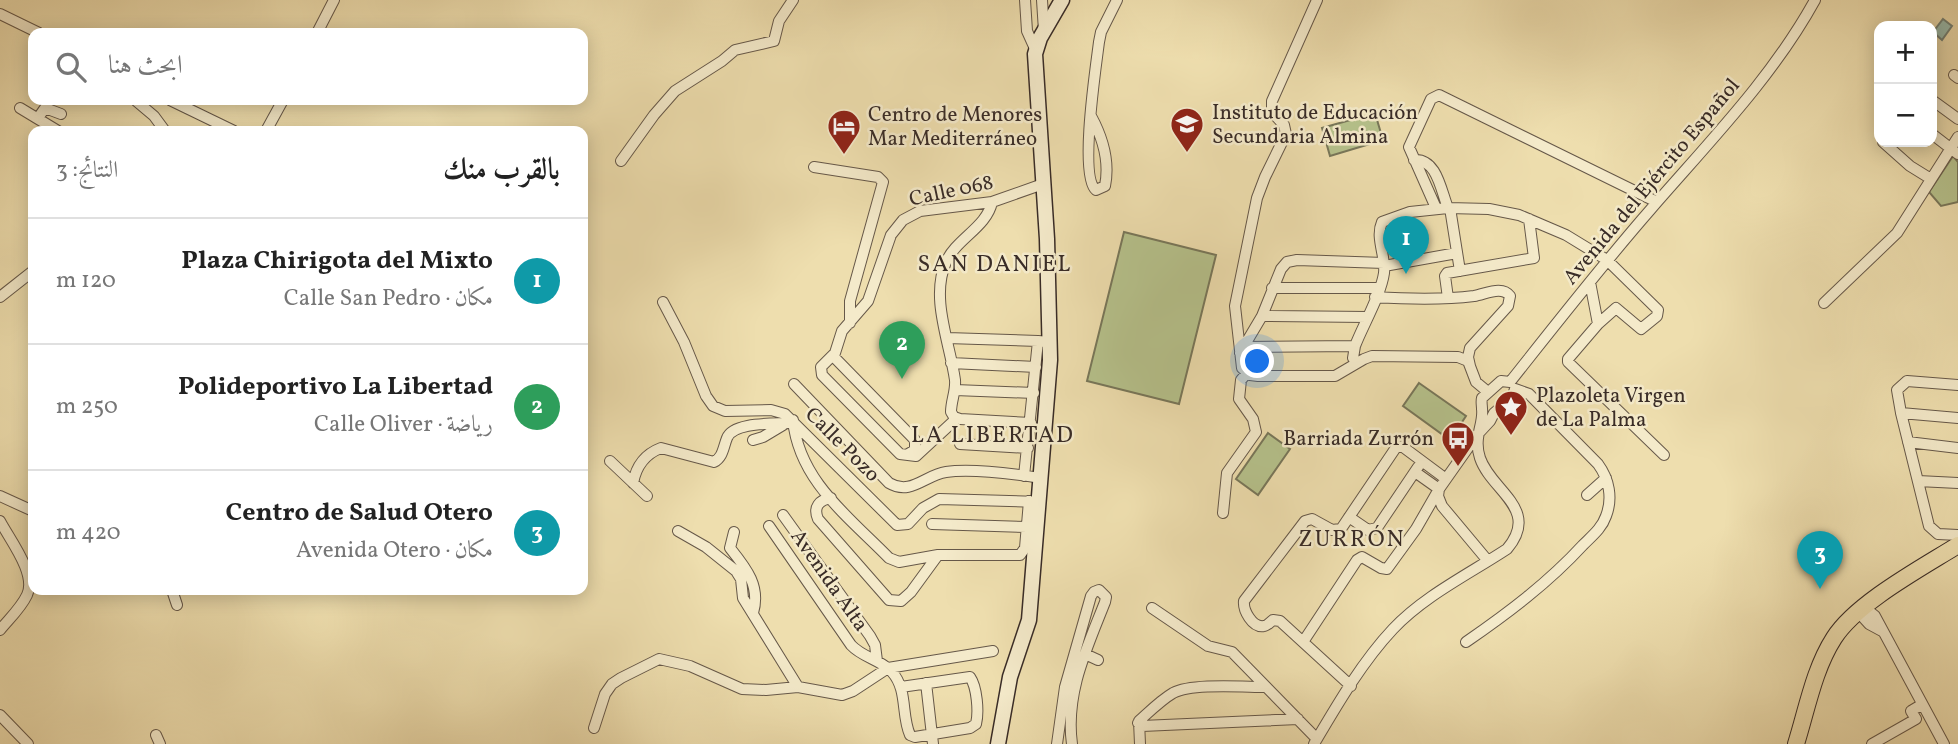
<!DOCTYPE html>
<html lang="ar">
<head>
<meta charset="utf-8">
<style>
  :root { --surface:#fff; --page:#f2f2f2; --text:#222; --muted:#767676; --line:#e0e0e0; --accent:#ea580c }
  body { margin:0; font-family:Vollkorn,Amiri,serif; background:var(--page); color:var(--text); direction:rtl }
  .controls { position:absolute; right:21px; top:21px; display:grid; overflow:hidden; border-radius:14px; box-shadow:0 4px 18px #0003 }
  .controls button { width:63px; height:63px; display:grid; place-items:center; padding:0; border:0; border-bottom:2px solid var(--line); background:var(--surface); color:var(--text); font:35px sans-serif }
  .you { position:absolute; left:1258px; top:362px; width:24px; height:24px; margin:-18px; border:5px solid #fff; border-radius:50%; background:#1a73e8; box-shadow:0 0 0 10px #1a73e833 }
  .badge { display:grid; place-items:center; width:46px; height:46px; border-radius:50%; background:var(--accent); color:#fff; font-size:23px; font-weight:700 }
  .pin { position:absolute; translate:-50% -58px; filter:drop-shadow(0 2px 4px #0008) }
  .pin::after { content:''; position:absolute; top:37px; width:24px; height:21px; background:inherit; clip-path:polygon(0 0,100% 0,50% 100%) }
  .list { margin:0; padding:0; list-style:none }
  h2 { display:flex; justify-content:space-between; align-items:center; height:91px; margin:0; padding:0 28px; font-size:30px }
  h2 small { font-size:23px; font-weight:400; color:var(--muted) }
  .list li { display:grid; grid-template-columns:46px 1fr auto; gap:21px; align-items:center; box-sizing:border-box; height:126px; padding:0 28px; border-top:2px solid var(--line) }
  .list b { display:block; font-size:26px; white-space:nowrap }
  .list p { margin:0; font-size:23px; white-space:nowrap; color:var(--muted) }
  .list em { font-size:23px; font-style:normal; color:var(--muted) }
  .icon { flex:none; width:38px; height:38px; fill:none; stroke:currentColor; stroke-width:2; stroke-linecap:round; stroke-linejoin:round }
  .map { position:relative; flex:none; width:1958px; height:744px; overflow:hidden; direction:ltr }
  .search { position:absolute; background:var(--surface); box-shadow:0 4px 18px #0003; left:28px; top:28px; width:560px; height:77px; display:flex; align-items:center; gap:18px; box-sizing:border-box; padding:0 24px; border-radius:14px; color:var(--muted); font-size:26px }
  .panel { position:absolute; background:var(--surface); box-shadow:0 4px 18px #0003; left:28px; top:126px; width:560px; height:469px; border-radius:14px; direction:rtl }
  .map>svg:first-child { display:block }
  .green { fill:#b6c28c; stroke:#78775a; stroke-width:2 }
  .water { fill:#99bcad; stroke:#738277; stroke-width:2 }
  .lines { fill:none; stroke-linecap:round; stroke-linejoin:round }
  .street-casing { stroke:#665849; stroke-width:12 }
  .secondary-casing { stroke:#392c27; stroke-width:17 }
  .primary-casing { stroke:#392c27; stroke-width:18 }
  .street { stroke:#f4eaca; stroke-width:10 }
  .secondary { stroke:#f4eaca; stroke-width:14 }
  .primary { stroke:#eedeae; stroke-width:16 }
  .labels { text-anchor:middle; stroke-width:5; stroke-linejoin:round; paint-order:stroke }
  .poi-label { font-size:21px; fill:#392c27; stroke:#f4eaca; text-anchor:start }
  .street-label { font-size:21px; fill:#392c27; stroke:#f4eaca }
  .neighbourhood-label { font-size:23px; letter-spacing:2px; fill:#392c27; stroke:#f4eaca }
</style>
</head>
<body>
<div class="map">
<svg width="1958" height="744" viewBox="0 0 1958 744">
  <rect width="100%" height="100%" fill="#eedeae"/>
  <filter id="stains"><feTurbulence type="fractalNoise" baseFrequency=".00286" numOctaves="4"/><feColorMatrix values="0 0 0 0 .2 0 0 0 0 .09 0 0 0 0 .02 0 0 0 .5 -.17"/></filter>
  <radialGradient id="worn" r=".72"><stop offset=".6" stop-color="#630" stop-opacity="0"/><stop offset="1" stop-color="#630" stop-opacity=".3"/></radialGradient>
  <path class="green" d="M1375,113L1383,140L1330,156L1322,128Z
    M1953,156L1958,162V202L1941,206L1929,192Z
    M1124,232L1216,255L1179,404L1087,381Z
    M1419,383L1466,416L1450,440L1403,406Z
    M1268,433L1290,449L1258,495L1236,479Z"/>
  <path class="water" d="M1943,19L1952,26L1942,40L1933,32Z"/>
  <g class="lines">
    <defs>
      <path id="street" d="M1025,0L1027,31L1036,51
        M1042,0L1044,31
        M1317,0L1272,101V112L1284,125L1286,134L1265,177L1257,198L1235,306L1242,368L1250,375L1258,376H1335L1364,359L1372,356L1458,357L1468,361L1476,382L1488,392
        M0,14L39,33
        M317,33L334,0
        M1954,75L1958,78
        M135,100L154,116L165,131
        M170,100L234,131
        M1932,100L1958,119
        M20,108L58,131
        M1091,116C1103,138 1110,161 1105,186L1096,190C1079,177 1096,66 1099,42L1101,32L1117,0
        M38,118L45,108L61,114
        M266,131L283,100
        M1932,134L1958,154
        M1883,142L1910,166L1931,179
        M1414,160C1437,158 1441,191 1448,208
        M621,161L654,115L675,91L722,61L735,50L774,41L779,21L793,0
        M814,167L878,177L883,182L850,301V323
        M992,202C987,227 956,239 946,262C930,298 950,343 955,380C956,391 951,401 951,412L954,417L960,419L1031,423
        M1436,208L1409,147L1431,99L1439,95L1657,202
        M1450,208L1460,271
        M1384,266L1457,253
        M1590,282L1598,324
        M1272,288H1379
        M0,297L33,271
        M1375,297C1408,299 1442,300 1474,296C1486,294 1502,285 1510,296L1508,306L1470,348L1468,357L1470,366
        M1448,298L1445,276L1447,273L1534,258L1529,219
        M663,302L684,342L706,396L713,406L725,411L771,410L785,414L897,525L908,524L923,508L939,499L1040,502
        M1824,303L1897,233L1958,137
        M1262,316L1367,317
        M947,338L1038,341
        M1244,347L1355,346
        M1240,353L1262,316L1281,269L1287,262L1297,260L1384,263
        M833,356L915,440V450L908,454
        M951,363L1036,367
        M1356,363L1353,358L1355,346C1363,325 1381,295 1384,273C1386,256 1375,238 1382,222L1410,212L1448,208L1489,209L1519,215L1566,235L1607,260L1658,310L1657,316L1641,329L1616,308L1598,324L1568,359V362L1664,455
        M1510,382C1556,324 1602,265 1651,209C1709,142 1772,78 1815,0
        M794,384L889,483C911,496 925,475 946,472C971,468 1015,474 1041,478
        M1958,385L1907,381L1897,390L1901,413L1929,526L1938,534L1958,535
        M955,390L1034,393
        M1901,413L1958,418
        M956,419L916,456L900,454L822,375L821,367L835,353L842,331L868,301L891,235L903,220L920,211L992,202L1043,184
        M793,420C799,481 849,517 889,558L899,562L938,555H1020L1025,548L1029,501
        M753,440L763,437L783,425
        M1908,442L1958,448
        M960,444L1028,448
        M610,461L647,496
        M1024,476L1038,341L1050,342
        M1918,481L1958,483
        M633,483C636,467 645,454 661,448L714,462C723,457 723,448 727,438C733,422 772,424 788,423
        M1587,495L1606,478
        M0,496L33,511
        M831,498C819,500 813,507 818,519L889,600L901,601L911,592L938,555
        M1223,513L1227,473L1256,432L1253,419L1239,399L1241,380L1247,373
        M783,515L870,636L875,645L877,661
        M1349,517L1368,530L1377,528L1418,467
        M0,521C10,540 37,574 27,595C21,608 9,619 0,630
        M932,524L1027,527
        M769,526L851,645C863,658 880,659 892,672C908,690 901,715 910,735L915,737L970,728L976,724C979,712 977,687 970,677L901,687
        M678,531L706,547L736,571L741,579L743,598L798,687
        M734,532L730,548C746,568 761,586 753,613
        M1488,561L1442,506L1438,496L1439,489L1477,435L1490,421L1494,413L1512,398L1515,389
        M172,590L177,605
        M1152,608L1208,646L1232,652L1317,739
        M1882,631L1869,624L1860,614L1862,609L1870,612L1875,616L1944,744
        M1303,642L1357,560L1362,557L1381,568L1387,569L1416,529L1439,489L1415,472
        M1466,642C1508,613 1548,583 1583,545C1592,536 1602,528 1606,516C1613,498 1609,479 1598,464L1529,394L1515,389
        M1085,654L1098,660
        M926,683L933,744
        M1351,686L1280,621L1273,620C1270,622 1267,626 1264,626C1252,628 1243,610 1244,601L1305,521L1312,519L1332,530L1341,529L1397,446L1403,447L1446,479
        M0,715L28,744
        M1138,723L1142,726L1298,719
        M594,728L605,694L612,684L621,678L659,659L690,666L742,689L766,690L798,687L842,695L853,691L888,668L993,651
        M156,735L160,744
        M1057,744L1065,687L1091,596L1094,592L1099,590L1106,597L1105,602C1087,648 1065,693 1072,744
        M1140,744L1139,721C1149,712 1161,700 1173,693C1192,683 1243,687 1266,687
        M1314,744C1337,705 1362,662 1393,629C1424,596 1469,574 1507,549C1541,509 1491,491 1480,458C1473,437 1484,424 1482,409C1482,405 1481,402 1482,398L1501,381L1510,382
        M1872,744L1916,719L1911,711L1921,705"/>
      <path id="secondary" d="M998,744L1010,677L1029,620L1050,360L1047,239L1035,54L1040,38L1062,0"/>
      <path id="primary" d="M1796,744C1807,709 1814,669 1834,638C1856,603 1923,567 1958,545"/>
    </defs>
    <use href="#street" class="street-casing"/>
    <use href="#secondary" class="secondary-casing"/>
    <use href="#primary" class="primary-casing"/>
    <use href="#street" class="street"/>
    <use href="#secondary" class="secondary"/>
    <use href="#primary" class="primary"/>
  </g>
  <defs>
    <symbol id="school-pin" viewBox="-11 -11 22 30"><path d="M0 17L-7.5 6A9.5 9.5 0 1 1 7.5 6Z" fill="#8f2418" stroke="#f4eaca"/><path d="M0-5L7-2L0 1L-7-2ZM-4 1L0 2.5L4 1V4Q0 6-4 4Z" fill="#fff"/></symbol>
    <symbol id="hotel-pin" viewBox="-11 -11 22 30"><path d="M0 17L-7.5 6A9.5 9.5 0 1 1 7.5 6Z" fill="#8f2418" stroke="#f4eaca"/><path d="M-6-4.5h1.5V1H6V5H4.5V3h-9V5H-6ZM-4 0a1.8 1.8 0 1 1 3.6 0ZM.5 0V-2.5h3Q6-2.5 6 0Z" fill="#fff"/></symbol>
    <symbol id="sight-pin" viewBox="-11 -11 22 30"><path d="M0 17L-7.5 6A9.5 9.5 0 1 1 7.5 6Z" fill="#8f2418" stroke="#f4eaca"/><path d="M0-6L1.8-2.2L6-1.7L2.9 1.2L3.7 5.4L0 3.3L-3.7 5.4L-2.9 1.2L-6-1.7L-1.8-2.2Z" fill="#fff"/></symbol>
    <symbol id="bus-pin" viewBox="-11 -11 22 30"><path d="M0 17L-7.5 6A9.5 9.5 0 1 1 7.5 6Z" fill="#8f2418" stroke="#f4eaca"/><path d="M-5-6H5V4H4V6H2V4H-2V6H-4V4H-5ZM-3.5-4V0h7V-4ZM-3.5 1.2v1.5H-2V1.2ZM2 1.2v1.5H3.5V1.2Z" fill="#fff"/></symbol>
  </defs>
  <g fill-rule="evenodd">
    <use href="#school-pin" x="1168" y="105" width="38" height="52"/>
    <use href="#hotel-pin" x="825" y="107" width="38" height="52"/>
    <use href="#sight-pin" x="1492" y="388" width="38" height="52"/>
    <use href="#bus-pin" x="1439" y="419" width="38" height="52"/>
  </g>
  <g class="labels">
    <g class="poi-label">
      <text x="1212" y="119">Instituto de Educación<tspan x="1212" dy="24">Secundaria Almina</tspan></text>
      <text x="868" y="121">Centro de Menores<tspan x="868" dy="24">Mar Mediterráneo</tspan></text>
      <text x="1536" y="402">Plazoleta Virgen<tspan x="1536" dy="24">de La Palma</tspan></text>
      <text x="1434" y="445" text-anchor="end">Barriada Zurrón</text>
    </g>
    <g class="street-label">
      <text transform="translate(1651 181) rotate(-50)" y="7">Avenida del Ejército Español</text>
      <text transform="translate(951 190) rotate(-12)" y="7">Calle 068</text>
      <text transform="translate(843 444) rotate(45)" y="7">Calle Pozo</text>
      <text transform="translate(830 580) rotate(55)" y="7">Avenida Alta</text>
    </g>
    <g class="neighbourhood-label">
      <text x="995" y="271">SAN DANIEL</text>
      <text x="993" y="442">LA LIBERTAD</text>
      <text x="1352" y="546">ZURRÓN</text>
    </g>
  </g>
  <rect width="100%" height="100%" filter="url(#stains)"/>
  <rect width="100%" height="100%" fill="url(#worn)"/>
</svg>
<div class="controls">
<button>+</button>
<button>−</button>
</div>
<div class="you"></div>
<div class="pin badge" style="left:1406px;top:274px;background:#0f9aa8">1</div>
<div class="pin badge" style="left:902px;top:379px;background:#2e9e5b">2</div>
<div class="pin badge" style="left:1820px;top:589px;background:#0f9aa8">3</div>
<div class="search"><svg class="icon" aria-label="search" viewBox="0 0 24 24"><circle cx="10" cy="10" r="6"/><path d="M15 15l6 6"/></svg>ابحث هنا</div>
<section class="panel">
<h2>بالقرب منك<small>النتائج: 3</small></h2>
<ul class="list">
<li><span class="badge" style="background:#0f9aa8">1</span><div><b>Plaza Chirigota del Mixto</b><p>مكان · Calle San Pedro</p></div><em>120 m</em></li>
<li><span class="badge" style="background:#2e9e5b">2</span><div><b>Polideportivo La Libertad</b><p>رياضة · Calle Oliver</p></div><em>250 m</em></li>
<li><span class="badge" style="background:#0f9aa8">3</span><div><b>Centro de Salud Otero</b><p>مكان · Avenida Otero</p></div><em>420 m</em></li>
</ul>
</section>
</div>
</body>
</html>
